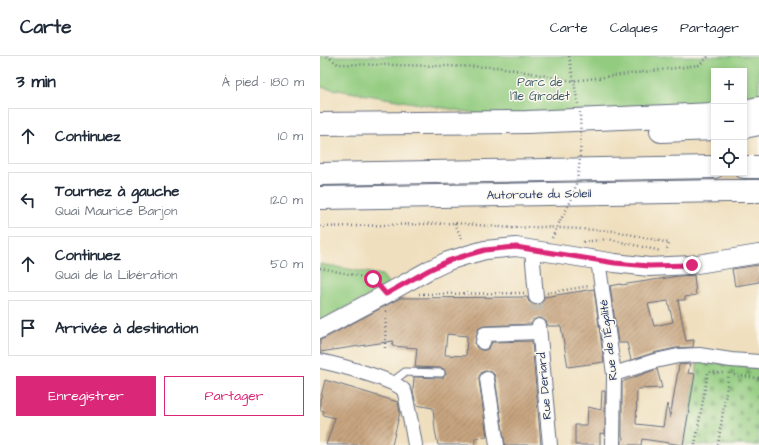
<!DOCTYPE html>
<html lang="fr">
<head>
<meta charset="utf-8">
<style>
  :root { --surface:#fff; --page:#f2f2f3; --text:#1f2937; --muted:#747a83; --line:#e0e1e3; --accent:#db2777 }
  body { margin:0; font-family:"Architects Daughter",sans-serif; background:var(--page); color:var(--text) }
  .controls { position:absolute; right:12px; top:12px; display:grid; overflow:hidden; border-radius:0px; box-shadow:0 2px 6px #0003 }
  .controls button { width:36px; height:36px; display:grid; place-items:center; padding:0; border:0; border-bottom:1px solid var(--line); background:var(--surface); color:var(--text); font:20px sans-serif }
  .stop { position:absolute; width:12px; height:12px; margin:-9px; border:3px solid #db2777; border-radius:50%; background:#fff }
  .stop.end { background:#db2777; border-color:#fff; box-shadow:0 1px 4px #0008 }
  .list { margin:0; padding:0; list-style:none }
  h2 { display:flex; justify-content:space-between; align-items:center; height:52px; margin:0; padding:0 16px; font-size:17px }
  h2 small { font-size:13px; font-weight:400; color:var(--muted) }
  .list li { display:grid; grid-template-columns:26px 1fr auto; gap:12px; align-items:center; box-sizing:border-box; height:56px; margin:0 8px 8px; padding:0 8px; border:1px solid var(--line); border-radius:0px }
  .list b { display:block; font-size:15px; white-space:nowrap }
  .list p { margin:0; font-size:13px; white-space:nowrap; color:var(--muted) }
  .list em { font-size:13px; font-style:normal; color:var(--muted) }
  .actions { display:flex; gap:8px; padding:12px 16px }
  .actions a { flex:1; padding:9px 0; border:1px solid var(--accent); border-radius:0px; text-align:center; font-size:14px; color:var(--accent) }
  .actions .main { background:var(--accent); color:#fff }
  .icon { flex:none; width:22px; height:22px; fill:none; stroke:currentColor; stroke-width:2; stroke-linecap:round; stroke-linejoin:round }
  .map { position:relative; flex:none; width:439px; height:389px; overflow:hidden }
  header { display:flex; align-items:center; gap:24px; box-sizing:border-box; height:56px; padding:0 20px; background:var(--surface); border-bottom:1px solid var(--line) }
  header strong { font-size:19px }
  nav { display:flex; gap:22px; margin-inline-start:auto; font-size:14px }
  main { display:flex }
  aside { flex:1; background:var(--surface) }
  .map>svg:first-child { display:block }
  .cemetery { fill:url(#cemetery-stones); stroke:#577e6f }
  .green { fill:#93cc80; stroke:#577e6f }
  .building { fill:url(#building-hatch); fill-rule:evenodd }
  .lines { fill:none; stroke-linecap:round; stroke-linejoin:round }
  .minor-tunnel { stroke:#c5bcab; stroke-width:14; stroke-dasharray:14 7; stroke-linecap:butt }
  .service-casing { stroke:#656d80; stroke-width:9 }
  .minor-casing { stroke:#656d80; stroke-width:16 }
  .tertiary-casing { stroke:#656d80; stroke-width:20 }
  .primary-casing { stroke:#656d80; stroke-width:24 }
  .motorway-casing { stroke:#656d80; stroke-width:24 }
  .path { stroke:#656d80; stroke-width:2.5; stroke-dasharray:1 3; stroke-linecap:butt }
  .service { stroke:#fff; stroke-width:7 }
  .minor { stroke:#fff; stroke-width:14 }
  .tertiary { stroke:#fff; stroke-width:18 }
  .primary { stroke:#fff; stroke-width:22 }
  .motorway { stroke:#fff; stroke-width:22 }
  .path-bridge { stroke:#656d80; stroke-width:2.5; stroke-dasharray:1 3; stroke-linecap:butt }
  .route { stroke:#db2777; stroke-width:5 }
  .labels { text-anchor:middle; stroke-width:3; stroke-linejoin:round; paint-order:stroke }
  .park-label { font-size:12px; fill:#3f5e68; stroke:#fbf7ec }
  .street-label { font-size:12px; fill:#1b2f5e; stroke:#fbf7ec }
</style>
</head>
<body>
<header>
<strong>Carte</strong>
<nav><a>Carte</a><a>Calques</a><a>Partager</a></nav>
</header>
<main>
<aside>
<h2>3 min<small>À pied · 180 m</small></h2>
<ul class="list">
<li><svg class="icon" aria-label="ahead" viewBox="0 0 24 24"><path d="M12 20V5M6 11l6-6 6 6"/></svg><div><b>Continuez</b></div><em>10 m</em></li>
<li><svg class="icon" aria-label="left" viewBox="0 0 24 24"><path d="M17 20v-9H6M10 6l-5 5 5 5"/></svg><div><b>Tournez à gauche</b><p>Quai Maurice Barjon</p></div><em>120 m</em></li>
<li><svg class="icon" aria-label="ahead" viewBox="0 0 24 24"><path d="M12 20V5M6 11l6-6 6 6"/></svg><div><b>Continuez</b><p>Quai de la Libération</p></div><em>50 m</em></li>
<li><svg class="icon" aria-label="arrive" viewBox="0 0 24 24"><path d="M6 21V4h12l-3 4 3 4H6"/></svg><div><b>Arrivée à destination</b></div></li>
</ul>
<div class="actions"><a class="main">Enregistrer</a><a>Partager</a></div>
</aside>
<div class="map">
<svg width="439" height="389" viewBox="0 0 439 389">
  <defs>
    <pattern id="cemetery-stones" width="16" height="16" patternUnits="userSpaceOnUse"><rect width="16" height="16" fill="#93cc80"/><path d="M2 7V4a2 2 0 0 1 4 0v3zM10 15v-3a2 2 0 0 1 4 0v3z" fill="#77a66c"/></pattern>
    <pattern id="building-hatch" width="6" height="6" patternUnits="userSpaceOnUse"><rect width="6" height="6" fill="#c7a47f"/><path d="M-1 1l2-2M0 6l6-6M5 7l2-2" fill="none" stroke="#a1866b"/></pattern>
  </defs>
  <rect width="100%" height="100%" fill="#fbf7ec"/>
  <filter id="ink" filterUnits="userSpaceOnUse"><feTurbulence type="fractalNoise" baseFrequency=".025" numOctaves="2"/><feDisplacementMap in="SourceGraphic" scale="8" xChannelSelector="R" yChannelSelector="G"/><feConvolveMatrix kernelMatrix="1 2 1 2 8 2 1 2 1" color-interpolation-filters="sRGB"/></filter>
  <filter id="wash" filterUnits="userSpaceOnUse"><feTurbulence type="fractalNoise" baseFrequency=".012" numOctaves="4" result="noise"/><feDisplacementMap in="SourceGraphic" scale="16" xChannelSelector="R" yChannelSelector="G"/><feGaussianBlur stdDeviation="0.9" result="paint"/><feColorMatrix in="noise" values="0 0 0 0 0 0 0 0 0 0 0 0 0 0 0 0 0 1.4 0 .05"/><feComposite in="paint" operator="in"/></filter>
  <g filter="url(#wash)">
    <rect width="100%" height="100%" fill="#efdfbe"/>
    <path class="cemetery" d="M378,305L439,312V389H364Z"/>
    <path class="green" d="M0,0H439V52L424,55V15H394V58L207,66L0,31Z
      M0,208L62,219L70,229L0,265Z"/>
    <g id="blocks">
      <path class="building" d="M439,209V226L415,230L412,213Z
        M374,219L376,239L365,241V244H358L366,285L374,284L373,291L356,292L333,297L311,304L307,287H298L290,230L301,228V229L359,220ZM348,245L353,266L334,270L328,248Z
        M274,233L284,306L248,311L241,270H228L226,265L222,262H218L214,263L211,268L164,270L159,272L157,276L155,288L157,292L161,294H166L169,292L172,286L212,285L221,389H185L175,322L174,318L170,315H166L162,316L159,320V324L167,381L155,382V389H118L115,374L113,352L96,349L93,335L94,321L123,322L126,318L124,313L121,312L95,311L97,292L72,290L73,285L0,296V284L5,282L80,242L207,241L209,246L213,249H216L221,248L223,245L224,241ZM127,278L147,280L146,300L125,299Z
        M370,308L368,317L375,318L363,389L322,383L321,389H302L303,381L302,380V327L304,325L337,313L342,332L317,333L316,368L343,371L347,348L350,362L359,309Z
        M5,324L78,346L80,356L72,389H6L15,362L3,359L4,355L0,354V344Z
        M282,335H285V378L280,377V389H255V369H267L268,351L281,354Z"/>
    </g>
  </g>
  <g filter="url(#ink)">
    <use href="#blocks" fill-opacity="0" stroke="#656d80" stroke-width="1"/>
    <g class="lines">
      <path class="minor-tunnel" d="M216,241L219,270"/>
      <defs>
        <path id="service" d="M72,326L85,316L121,317"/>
        <path id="minor" d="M212,194L216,241
          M278,204L294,318L293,389
          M219,270L230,389
          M163,286L165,278L219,276
          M0,305C14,308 78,324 84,335C86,340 87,347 88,353C91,365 93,377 95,389
          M294,318L335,305L358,300L379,299L411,304L439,306
          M167,323L177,389"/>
        <path id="tertiary" d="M0,273L66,238L109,214L128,205L147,199L165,194L196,191L295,207L329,211L371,209L439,198"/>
        <path id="primary" d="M424,55L439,52
          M0,68L207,66L394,58
          M424,71L439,68
          M341,75L394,73"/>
        <path id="motorway" d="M424,111H439
          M0,118L394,111
          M0,142L407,135H439"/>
      </defs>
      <use href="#service" class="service-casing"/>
      <use href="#minor" class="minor-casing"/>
      <use href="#tertiary" class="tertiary-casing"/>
      <use href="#primary" class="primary-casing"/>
      <use href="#motorway" class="motorway-casing"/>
      <path class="path" d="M7,0L18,8L179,11L253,25L379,9L389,0
        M249,0L258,48
        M135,167L142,185
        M0,171L135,167L191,172L224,171L295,175L349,187L346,196
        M232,182L240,165
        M263,186L288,183L341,195
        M0,212L53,223L57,227
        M227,237L269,230
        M99,238L204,237
        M65,292L66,254
        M414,319L439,322
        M375,389L388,316L403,317
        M398,389L409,316"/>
      <use href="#service" class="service"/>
      <use href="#minor" class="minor"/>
      <use href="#tertiary" class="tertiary"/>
      <use href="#primary" class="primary"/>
      <use href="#motorway" class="motorway"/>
      <path class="path-bridge" d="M240,165C243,160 246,154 249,149C262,120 261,87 260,56"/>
    </g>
  </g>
  <g class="lines" filter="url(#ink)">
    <path class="route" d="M53,223L66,238L109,214L128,205L147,199L165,194L196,191L295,207L329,210L372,209"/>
  </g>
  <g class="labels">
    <g class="park-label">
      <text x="220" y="30">Parc de<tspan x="220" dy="14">l'île Girodet</tspan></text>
    </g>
    <g class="street-label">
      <text transform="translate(219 138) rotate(-1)" y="4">Autoroute du Soleil</text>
      <text transform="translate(288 284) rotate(-97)" y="4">Rue de l'Égalité</text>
      <text transform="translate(224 330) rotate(-95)" y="4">Rue Deriard</text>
    </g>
  </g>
</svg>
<div class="controls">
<button>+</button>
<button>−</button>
<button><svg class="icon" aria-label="locate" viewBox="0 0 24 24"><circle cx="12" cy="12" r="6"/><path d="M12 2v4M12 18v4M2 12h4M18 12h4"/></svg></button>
</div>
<div class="stop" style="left:53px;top:223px"></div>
<div class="stop end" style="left:372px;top:209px"></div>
</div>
</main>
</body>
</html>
